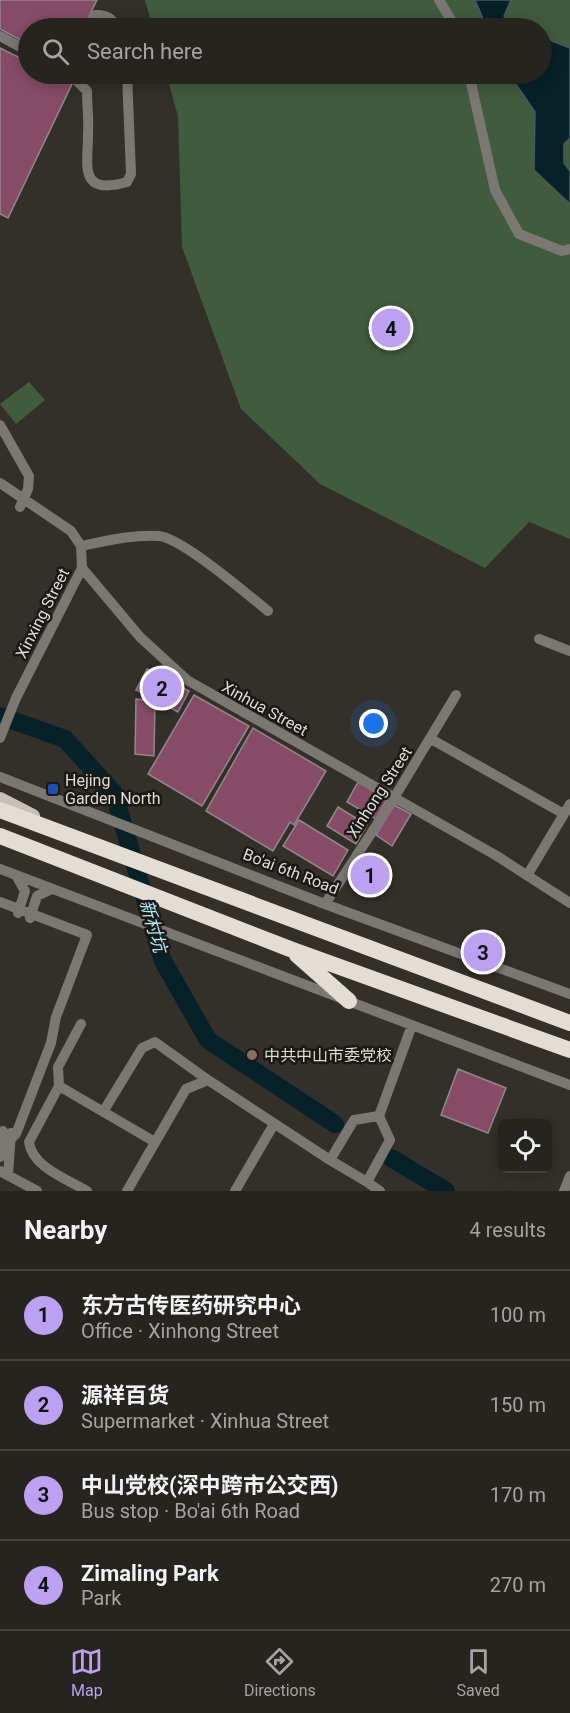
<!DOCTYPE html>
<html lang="en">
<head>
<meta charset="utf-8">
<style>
  :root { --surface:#26241e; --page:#32302b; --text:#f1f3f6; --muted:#a4a4a4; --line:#42413c; --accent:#bca0f2 }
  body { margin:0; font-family:Roboto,"Noto Sans SC",sans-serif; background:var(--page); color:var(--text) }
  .controls { position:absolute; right:18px; bottom:18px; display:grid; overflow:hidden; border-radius:9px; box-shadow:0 3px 15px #0003 }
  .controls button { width:54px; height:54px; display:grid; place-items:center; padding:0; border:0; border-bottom:2px solid var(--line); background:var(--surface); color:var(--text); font:30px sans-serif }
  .you { position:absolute; left:374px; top:724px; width:21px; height:21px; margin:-15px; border:4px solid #fff; border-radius:50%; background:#1a73e8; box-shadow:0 0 0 9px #1a73e833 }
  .badge { display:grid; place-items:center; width:39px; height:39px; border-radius:50%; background:var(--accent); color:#111; font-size:20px; font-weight:700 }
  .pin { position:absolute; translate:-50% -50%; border:3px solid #fff; box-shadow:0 2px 6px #0006 }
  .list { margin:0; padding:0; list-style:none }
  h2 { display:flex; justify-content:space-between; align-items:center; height:78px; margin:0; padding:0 24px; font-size:26px }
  h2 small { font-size:20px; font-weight:400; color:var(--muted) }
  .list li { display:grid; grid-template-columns:39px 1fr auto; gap:18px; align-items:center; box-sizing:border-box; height:90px; padding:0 24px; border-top:2px solid var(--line) }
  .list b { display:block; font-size:22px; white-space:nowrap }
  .list p { margin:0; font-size:20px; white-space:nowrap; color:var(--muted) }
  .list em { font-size:20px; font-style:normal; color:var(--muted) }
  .icon { flex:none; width:33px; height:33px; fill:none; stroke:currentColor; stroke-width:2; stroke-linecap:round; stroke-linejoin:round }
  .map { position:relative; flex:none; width:570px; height:1191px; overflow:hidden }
  .search { position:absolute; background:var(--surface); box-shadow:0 3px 15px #0003; left:18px; right:18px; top:18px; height:66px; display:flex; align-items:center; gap:15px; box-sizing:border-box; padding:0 21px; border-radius:33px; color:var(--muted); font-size:22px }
  .sheet { height:438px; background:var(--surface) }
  nav { display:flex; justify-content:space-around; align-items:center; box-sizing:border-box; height:84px; border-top:2px solid var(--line); background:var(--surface); font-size:16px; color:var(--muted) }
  nav a { display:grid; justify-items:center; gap:3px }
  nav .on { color:var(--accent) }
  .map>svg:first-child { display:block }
  .green { fill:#415b3e }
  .water { fill:#062128; stroke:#47595c; stroke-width:1.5 }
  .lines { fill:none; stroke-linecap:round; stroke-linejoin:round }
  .river { stroke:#062128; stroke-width:18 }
  .building { fill:#864c67; stroke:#92878c; stroke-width:1.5 }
  .minor { stroke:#7b7874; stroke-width:10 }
  .major { stroke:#c5c0b8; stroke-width:14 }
  .highway { stroke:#e3ddd3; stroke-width:16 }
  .transit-dot { fill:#1a4fb4; stroke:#191814; stroke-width:2 }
  .education-dot { fill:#8d6e63; stroke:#191814; stroke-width:2 }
  .labels { text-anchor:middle; stroke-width:5; stroke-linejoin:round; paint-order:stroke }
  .street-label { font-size:16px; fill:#deddd7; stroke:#191814 }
  .poi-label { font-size:16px; fill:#deddd7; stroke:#191814; text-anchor:start }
  .water-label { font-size:18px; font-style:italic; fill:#a9eafc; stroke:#191814 }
</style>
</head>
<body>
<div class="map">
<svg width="570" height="1191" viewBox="0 0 570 1191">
  <rect width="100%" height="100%" fill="#323028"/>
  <path class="green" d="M145,0H570V539L529,522L485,568L320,484L241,409L182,247L178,116L166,74H542V28H153Z
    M29,382L45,400L16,424L0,404Z"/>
  <path class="water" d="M475,0H511L504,16L511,28H487Z
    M542,37L570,48V138L564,144V163L570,171V204L534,170L535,112L509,74H542Z"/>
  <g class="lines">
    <path class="river" d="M0,716L65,739L114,793L163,961L208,1040L335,1124
      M391,1158L446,1191"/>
  </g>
  <path class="building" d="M0,0H97L83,28H28V44L0,29Z
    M0,48L28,62V74H51L72,84L8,218L0,214Z
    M147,669L189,691L178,712L136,690Z
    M194,695L249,726L202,806L148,774Z
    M136,699L155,701L154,756L135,754Z
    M253,728L326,771L294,825L290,822L273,851L206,811Z
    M358,782L387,799L376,819L347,802Z
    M394,805L411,814L392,846L376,835Z
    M338,807L367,825L356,844L327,826Z
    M299,820L348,850L333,876L283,846Z
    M363,860L383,872L372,891L351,879Z
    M458,1069L506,1088L488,1133L441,1115Z"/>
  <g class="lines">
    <path class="minor" d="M439,0L456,28
      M88,28L95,15C107,14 112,19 118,28
      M0,36L28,51
      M70,74L87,91C87,105 89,120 88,134C88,166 78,196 127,182L131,174L127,74
      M469,74L495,190L519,234L562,251L570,249
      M0,425L29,476L28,489L20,507
      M0,483L71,531L81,546L82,568L140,637L187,680L497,856L570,903
      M81,546C106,541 133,534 159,536C182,538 248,595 268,611
      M539,639L570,651
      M0,738L16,698L82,568
      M431,739L564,814
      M0,777L322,903L570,994
      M0,869L570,1085
      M528,874L570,804
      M16,875L25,891L18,913
      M0,902L87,935L56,1017L51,1043L16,1134L11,1139L0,1134
      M325,904L391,803L456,695
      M30,918L37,896L52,889
      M81,1024L58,1067L59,1086L29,1142C32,1167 67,1179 87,1191
      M59,1086L155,1142
      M103,1112L142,1048L155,1042L208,1080
      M0,1157L3,1131
      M330,1160L367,1182
      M0,1171L37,1191
      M8,1175L11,1133
      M127,1191L186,1089L208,1080L330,1160L354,1120L379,1116
      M235,1191L274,1124
      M380,1191L367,1182L390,1140L379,1116L412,1025
      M564,1191L570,1176"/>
    <path class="major" d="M0,799L33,816"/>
    <path class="highway" d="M0,810L570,1023
      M0,836L290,949L570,1050
      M297,955L349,1001"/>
  </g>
  <rect class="transit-dot" x="47" y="783" width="12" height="12" rx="3"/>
  <circle class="education-dot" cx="252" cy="1055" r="6"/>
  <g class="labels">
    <g class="street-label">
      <text transform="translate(42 613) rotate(-63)" y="6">Xinxing Street</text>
      <text transform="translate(265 708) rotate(29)" y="6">Xinhua Street</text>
      <text transform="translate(379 792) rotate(-57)" y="6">Xinhong Street</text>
      <text transform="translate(291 871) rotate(21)" y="6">Bo'ai 6th Road</text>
    </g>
    <g class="poi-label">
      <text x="65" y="786">Hejing<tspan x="65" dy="18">Garden North</tspan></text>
      <text x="264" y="1061">中共中山市委党校</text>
    </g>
    <g class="water-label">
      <text transform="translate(153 926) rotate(74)" y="6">新村坑</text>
    </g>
  </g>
</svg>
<div class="controls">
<button><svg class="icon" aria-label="locate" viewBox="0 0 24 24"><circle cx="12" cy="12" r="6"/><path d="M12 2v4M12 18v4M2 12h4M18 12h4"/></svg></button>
</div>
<div class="you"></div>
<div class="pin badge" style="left:370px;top:875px">1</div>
<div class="pin badge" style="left:162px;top:688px">2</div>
<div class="pin badge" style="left:483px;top:952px">3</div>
<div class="pin badge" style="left:391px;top:328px">4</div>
<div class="search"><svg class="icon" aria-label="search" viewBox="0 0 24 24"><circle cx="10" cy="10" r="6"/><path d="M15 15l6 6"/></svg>Search here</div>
</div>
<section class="sheet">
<h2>Nearby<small>4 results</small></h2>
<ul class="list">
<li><span class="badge">1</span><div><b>东方古传医药研究中心</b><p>Office · Xinhong Street</p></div><em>100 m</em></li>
<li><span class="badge">2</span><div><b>源祥百货</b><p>Supermarket · Xinhua Street</p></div><em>150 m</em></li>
<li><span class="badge">3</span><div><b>中山党校(深中跨市公交西)</b><p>Bus stop · Bo'ai 6th Road</p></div><em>170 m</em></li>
<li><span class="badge">4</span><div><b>Zimaling Park</b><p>Park</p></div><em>270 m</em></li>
</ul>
</section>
<nav>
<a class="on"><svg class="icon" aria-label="map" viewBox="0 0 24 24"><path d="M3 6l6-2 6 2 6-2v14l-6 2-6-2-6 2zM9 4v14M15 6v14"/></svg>Map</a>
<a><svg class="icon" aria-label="directions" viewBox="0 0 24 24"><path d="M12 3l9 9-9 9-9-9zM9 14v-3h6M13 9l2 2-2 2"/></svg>Directions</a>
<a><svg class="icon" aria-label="saved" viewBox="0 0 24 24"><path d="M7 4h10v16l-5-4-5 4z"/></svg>Saved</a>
</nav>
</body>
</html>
